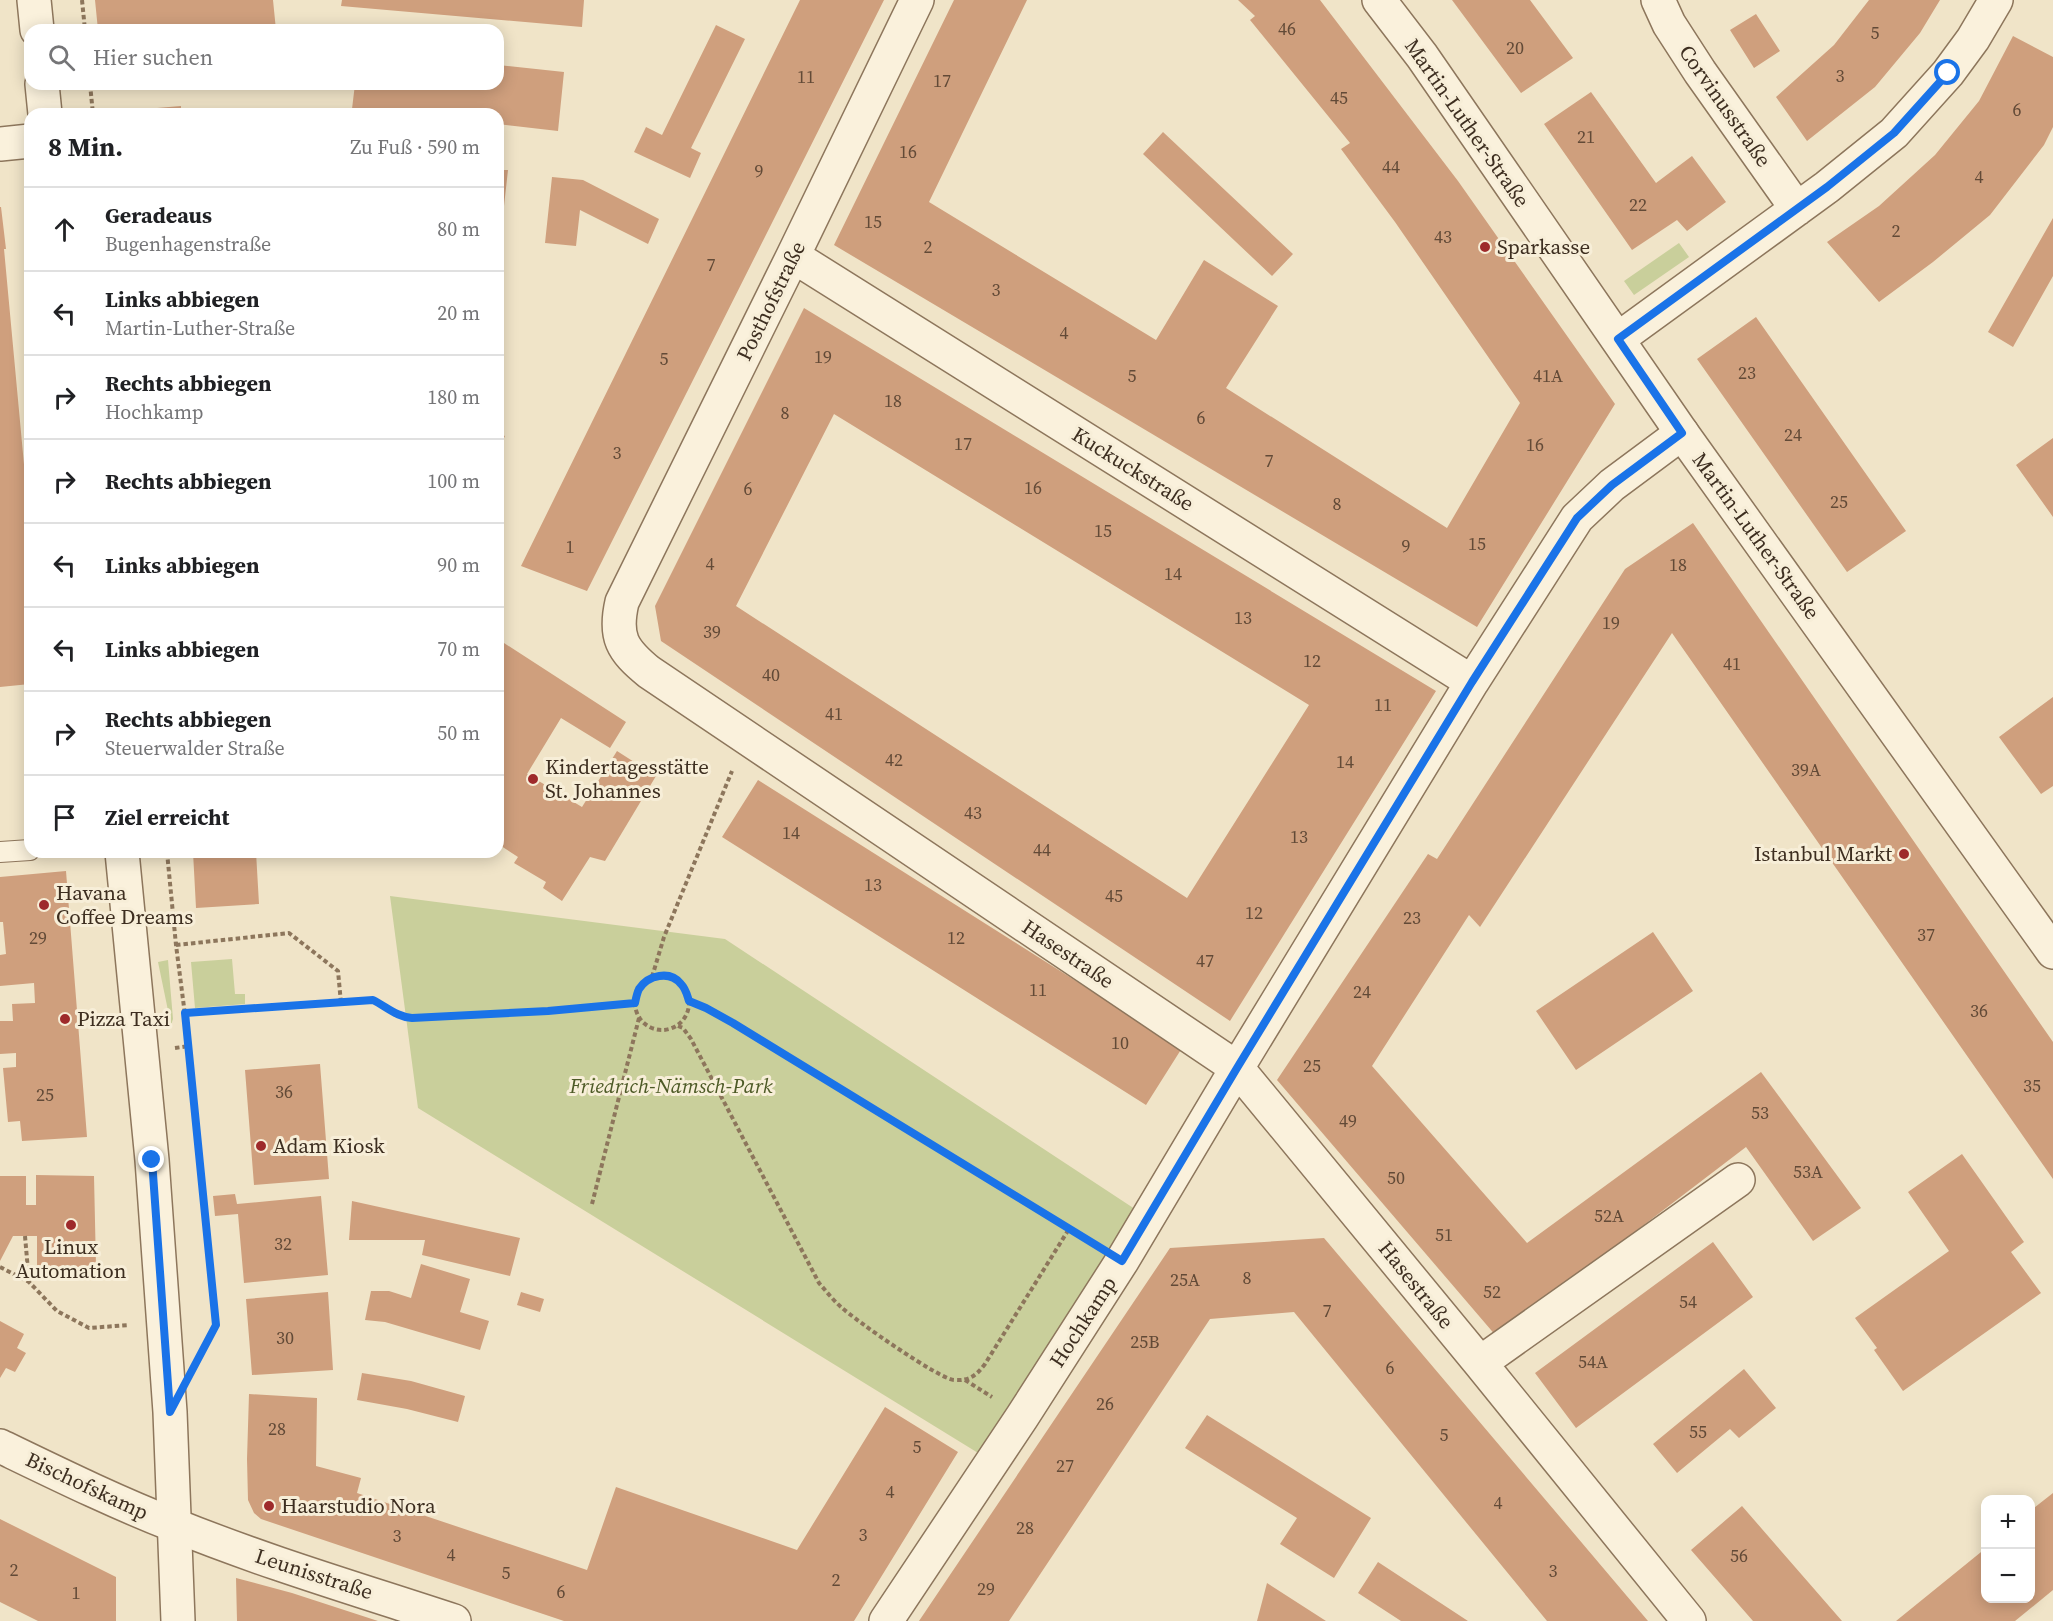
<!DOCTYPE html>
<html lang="de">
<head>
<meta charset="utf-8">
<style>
  :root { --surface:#fff; --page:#f6f6f6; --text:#202124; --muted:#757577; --line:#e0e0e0 }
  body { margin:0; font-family:"Source Serif 4",serif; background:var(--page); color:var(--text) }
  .controls { position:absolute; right:18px; bottom:18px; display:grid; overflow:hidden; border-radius:12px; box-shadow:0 3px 15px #0003 }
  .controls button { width:54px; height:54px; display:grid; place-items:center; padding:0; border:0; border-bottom:2px solid var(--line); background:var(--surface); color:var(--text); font:30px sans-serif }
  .stop { position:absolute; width:18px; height:18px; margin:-14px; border:4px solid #1a73e8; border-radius:50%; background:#fff }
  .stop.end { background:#1a73e8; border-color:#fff; box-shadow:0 2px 6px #0008 }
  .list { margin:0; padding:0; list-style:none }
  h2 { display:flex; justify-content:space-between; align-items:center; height:78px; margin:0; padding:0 24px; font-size:26px }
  h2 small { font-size:20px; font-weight:400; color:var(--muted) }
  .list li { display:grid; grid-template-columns:39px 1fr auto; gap:18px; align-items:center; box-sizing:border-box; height:84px; padding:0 24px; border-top:2px solid var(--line) }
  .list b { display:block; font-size:22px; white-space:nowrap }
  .list p { margin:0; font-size:20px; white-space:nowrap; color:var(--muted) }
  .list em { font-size:20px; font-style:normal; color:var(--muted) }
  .icon { flex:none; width:33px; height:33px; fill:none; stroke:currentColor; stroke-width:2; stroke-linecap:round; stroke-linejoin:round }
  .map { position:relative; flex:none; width:2053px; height:1621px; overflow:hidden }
  .search { position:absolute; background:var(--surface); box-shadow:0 3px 15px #0003; left:24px; top:24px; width:480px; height:66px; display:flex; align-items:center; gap:15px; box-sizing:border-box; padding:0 21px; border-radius:18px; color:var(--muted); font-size:22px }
  .panel { position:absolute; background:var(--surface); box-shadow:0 3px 15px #0003; left:24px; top:108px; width:480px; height:750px; border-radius:18px }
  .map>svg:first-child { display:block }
  .green { fill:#c9cf9b }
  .building { fill:#cf9f7d; fill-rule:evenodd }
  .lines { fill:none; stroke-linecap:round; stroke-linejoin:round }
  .service-casing { stroke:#8d765c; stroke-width:22 }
  .minor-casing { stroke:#8d765c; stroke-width:36 }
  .tertiary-casing { stroke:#8d765c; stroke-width:36 }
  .path { stroke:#8d765c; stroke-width:4; stroke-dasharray:4.5 3; stroke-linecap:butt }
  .service { stroke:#faf1dc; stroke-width:20 }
  .minor { stroke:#faf1dc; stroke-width:33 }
  .tertiary { stroke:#faf1dc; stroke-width:33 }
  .route { stroke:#1a73e8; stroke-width:8 }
  .poi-dot { fill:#9e2a2b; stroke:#f7eed8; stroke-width:2 }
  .labels { text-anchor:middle; stroke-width:6; stroke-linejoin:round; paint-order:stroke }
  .number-label { font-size:18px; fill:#624a37 }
  .street-label { font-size:21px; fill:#3d2e20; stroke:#f7eed8 }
  .poi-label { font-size:21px; fill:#3d2e20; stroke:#f7eed8; text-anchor:start }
  .park-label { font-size:21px; font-style:italic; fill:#4d5a26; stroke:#f7eed8 }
</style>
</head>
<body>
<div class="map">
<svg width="2053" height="1621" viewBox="0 0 2053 1621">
  <rect width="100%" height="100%" fill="#f0e4c8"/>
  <path class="green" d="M1679,243L1689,257L1634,295L1624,281Z
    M390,896L725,939L1144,1215L983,1456L418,1108Z
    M232,959L235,994H245V1004L195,1008L191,962Z
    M168,960L173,1019L171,1025L158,962Z"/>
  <path class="building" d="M95,0H273L276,30H98Z
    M342,0H584L582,27L341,6Z
    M800,0H884L587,591L521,566Z
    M954,0H1027L929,202L1156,340L1204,260L1278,306L1226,388L1447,528L1520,403L1395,222L1341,149L1350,143L1250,20L1255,16L1238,0H1320L1458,181L1615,404L1477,627L834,245Z
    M1452,0H1530L1573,58L1521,93Z
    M1869,0H1940L1920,33L1875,87L1807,141L1776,97L1834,45Z
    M1756,14L1780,51L1754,68L1730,30Z
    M716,25L745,39L691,148L701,153L690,178L634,152L646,127L662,135Z
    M2013,36L2053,57V127L2044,145L1990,215L1933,262L1879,302L1827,242L1879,206L1935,155L1979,101Z
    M498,65L564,72L558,131L498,124V114H400L352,109L355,84H498Z
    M1591,92L1656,183L1692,156L1726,202L1687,231L1677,220L1632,250L1544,124Z
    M181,106V114H109V112Z
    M252,109V114H211V112Z
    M295,109V114H253V112Z
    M1163,132L1293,254L1272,276L1143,154Z
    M498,170H508L501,233H498Z
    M552,177L583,180L659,219L648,244L580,210L576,246L545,243Z
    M0,207H1L6,249H4L30,529V684L0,687Z
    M2053,218V276L2013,347L1988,332Z
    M804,308L1436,691L1230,1021L661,641L655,606ZM834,414L1309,705L1187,898L736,606Z
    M1756,317L1906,531L1847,572L1697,359Z
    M498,433L505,436L498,450Z
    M2053,438V517L2016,465Z
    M1693,523L2053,1042V1179L1672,633L1480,927L1469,915L1372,1066L1527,1243L1761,1072L1861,1208L1813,1241L1746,1147L1497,1337L1277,1080L1428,854L1437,859L1625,569Z
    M504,643L626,722L610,748L561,718L527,774L582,807L617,751L656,776L605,861L590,857L562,901L543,888L546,882L514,863L518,857L498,844V653Z
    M2053,697V786L2041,794L1999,737Z
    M758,780L1182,1048L1146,1105L722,837Z
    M193,852H256L259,904L196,908Z
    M66,871L87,1137L22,1141L20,1121L8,1122L3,1068L16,1067V1053L0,1054V1021H13L12,1004L35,1003L34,983L0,986V955L6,954L3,922H0V877Z
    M1653,932L1693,991L1576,1070L1536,1011Z
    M320,1064L329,1179L254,1185L245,1070Z
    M1962,1154L2024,1242L2011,1252L2041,1293L1903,1391L1874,1350L1877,1348L1855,1318L1949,1251L1908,1192Z
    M36,1175L94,1176L96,1267L37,1268V1236H13L0,1261V1176H26V1205H36Z
    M235,1194L237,1204L321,1196L328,1275L244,1283L238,1214L215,1216L213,1196Z
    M352,1201L520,1238L510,1276L422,1255L425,1240H349Z
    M1324,1238L1648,1621H1547L1294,1312L1210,1319L1009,1621H919L1170,1248Z
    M1713,1242L1753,1297L1576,1428L1535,1373Z
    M421,1264L470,1279L460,1312L489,1321L480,1350L385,1322L365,1320L371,1291H389L411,1298Z
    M328,1292L333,1370L252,1375L246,1299Z
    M521,1292L544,1299L540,1312L517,1305Z
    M0,1321L24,1334L17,1348L26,1353L15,1372L6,1368L0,1378Z
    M1744,1369L1776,1408L1739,1438L1730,1429L1677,1473L1653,1444Z
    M362,1373L411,1381L465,1396L458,1422L407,1409L357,1400Z
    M249,1394L317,1398L316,1466L361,1478L357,1493L587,1570L616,1487L797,1550L885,1407L958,1452L854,1621H564L261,1519L254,1513L248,1500L247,1459Z
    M1207,1415L1371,1518L1334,1578L1280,1544L1297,1518L1185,1448Z
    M2053,1493V1590L2015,1621H1896L1986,1548V1598H2030V1511Z
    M1742,1506L1842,1621H1753L1691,1550Z
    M0,1519L116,1577V1621H38L0,1602Z
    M1378,1562L1468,1621H1401L1358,1593Z
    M236,1578L292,1593L378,1621H237Z
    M1267,1583L1326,1621H1257Z"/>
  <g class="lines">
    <defs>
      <path id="service" d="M0,852L30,850"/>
      <path id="minor" d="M917,0L793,256L622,602C614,637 622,650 649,672L1237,1068L1480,1363L1689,1621
        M1658,0L1669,24L1700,72L1797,209
        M0,144L30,141
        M793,256L1472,682
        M1618,339L1827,187L1894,133L1948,73L1973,39L1996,0
        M1480,1363L1738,1180
        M0,1446C58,1474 115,1502 174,1525C265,1562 360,1590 454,1621
        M886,1621L1022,1417L1122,1261L1237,1068L1472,682L1577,518L1612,485L1682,433"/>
      <path id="tertiary" d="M34,0L37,30
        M1379,0L1422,56L1682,433L2053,952
        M42,84L45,114
        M122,852L152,1160L170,1412L178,1621"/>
    </defs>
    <use href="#service" class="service-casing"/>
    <use href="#minor" class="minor-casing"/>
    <use href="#tertiary" class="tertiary-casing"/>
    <path class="path" d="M82,0L85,30
      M90,84L93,114
      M167,852L176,945L189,1046L216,1325L203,1351
      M176,945L289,933L338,971L341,1003
      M635 1003a27 27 0 1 1 54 0a27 27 0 1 1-54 0Z
      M652,977L664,937L732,771
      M689,1001L706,1008L733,1023L1092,1243
      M185,1013L373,1000C387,1008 397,1017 413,1018L548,1011L635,1003
      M678,1026L683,1028L691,1039L819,1283C826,1291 833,1300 841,1307C855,1320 939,1379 954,1380C969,1381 976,1376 985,1364L1069,1229
      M175,1048L189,1046
      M592,1204L639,1018
      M25,1236L29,1282
      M0,1267L29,1282L57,1311L89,1328L129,1325
      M965,1380L992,1397"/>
    <use href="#service" class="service"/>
    <use href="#minor" class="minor"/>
    <use href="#tertiary" class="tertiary"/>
  </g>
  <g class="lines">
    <path class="route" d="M152,1160L170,1412L216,1325L185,1013L373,1000C387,1007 397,1017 412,1018L548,1011L635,1003C636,998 637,993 639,989C648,975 670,970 681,984C686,989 687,995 689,1001L706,1008L733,1023L1122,1261L1237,1068L1472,682L1577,518L1612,485L1682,433L1618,339L1827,187L1894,133L1948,73"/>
  </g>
  <g class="poi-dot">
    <circle cx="1485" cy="247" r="6"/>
    <circle cx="533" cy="779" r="6"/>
    <circle cx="1904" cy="854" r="6"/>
    <circle cx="44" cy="905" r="6"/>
    <circle cx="65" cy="1019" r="6"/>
    <circle cx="261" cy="1146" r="6"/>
    <circle cx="71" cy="1225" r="6"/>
    <circle cx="269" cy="1506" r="6"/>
  </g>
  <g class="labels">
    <g class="number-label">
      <text x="1287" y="35">46</text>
      <text x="1875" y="39">5</text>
      <text x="1515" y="54">20</text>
      <text x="1840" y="82">3</text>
      <text x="806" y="83">11</text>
      <text x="942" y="87">17</text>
      <text x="1339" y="104">45</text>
      <text x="2017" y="116">6</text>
      <text x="1586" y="143">21</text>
      <text x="908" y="158">16</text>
      <text x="1391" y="173">44</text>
      <text x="759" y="177">9</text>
      <text x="1979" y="183">4</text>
      <text x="1638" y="211">22</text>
      <text x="873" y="228">15</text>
      <text x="1896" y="237">2</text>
      <text x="1443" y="243">43</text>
      <text x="928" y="253">2</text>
      <text x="711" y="271">7</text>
      <text x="996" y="296">3</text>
      <text x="1064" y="339">4</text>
      <text x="823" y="363">19</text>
      <text x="664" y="365">5</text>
      <text x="1747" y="379">23</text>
      <text x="1132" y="382">5</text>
      <text x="1548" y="382">41A</text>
      <text x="893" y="407">18</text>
      <text x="785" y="419">8</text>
      <text x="1201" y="424">6</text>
      <text x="1793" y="441">24</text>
      <text x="963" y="450">17</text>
      <text x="1535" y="451">16</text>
      <text x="617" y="459">3</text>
      <text x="1269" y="467">7</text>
      <text x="1033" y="494">16</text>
      <text x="748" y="495">6</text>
      <text x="1839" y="508">25</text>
      <text x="1337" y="510">8</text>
      <text x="1103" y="537">15</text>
      <text x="1477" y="550">15</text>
      <text x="1406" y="552">9</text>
      <text x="570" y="553">1</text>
      <text x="710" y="570">4</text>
      <text x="1678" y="571">18</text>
      <text x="1173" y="580">14</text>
      <text x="1243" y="624">13</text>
      <text x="1611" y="629">19</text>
      <text x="712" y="638">39</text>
      <text x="1312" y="667">12</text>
      <text x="1732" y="670">41</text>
      <text x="771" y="681">40</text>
      <text x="1383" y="711">11</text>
      <text x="834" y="720">41</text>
      <text x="894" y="766">42</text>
      <text x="1345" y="768">14</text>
      <text x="1806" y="776">39A</text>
      <text x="973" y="819">43</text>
      <text x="791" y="839">14</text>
      <text x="1299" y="843">13</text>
      <text x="1042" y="856">44</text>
      <text x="873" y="891">13</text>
      <text x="1114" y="902">45</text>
      <text x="1254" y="919">12</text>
      <text x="1412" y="924">23</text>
      <text x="1926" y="941">37</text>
      <text x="38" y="944">29</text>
      <text x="956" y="944">12</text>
      <text x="1205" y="967">47</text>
      <text x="1038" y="996">11</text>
      <text x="1362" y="998">24</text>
      <text x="1979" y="1017">36</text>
      <text x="1120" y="1049">10</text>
      <text x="1312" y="1072">25</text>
      <text x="2032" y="1092">35</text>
      <text x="284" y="1098">36</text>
      <text x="45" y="1101">25</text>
      <text x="1760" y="1119">53</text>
      <text x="1348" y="1127">49</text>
      <text x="1808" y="1178">53A</text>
      <text x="1396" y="1184">50</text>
      <text x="1609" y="1222">52A</text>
      <text x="1444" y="1241">51</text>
      <text x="283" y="1250">32</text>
      <text x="1247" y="1284">8</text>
      <text x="1185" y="1286">25A</text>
      <text x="1492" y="1298">52</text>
      <text x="1688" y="1308">54</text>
      <text x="1327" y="1317">7</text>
      <text x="285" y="1344">30</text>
      <text x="1145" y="1348">25B</text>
      <text x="1593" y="1368">54A</text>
      <text x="1390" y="1374">6</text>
      <text x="1105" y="1410">26</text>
      <text x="277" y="1435">28</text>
      <text x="1698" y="1438">55</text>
      <text x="1444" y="1441">5</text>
      <text x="917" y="1453">5</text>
      <text x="1065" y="1472">27</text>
      <text x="890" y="1498">4</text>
      <text x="1498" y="1509">4</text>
      <text x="1025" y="1534">28</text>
      <text x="863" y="1541">3</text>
      <text x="397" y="1542">3</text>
      <text x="451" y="1561">4</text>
      <text x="1739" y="1562">56</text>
      <text x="14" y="1576">2</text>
      <text x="1553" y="1577">3</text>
      <text x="506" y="1579">5</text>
      <text x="836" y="1586">2</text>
      <text x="986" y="1595">29</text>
      <text x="561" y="1598">6</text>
      <text x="76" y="1599">1</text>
    </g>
    <g class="street-label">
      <text transform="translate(1725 106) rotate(55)" y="7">Corvinusstraße</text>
      <text transform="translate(1467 123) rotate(55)" y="7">Martin-Luther-Straße</text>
      <text transform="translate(771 301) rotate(-64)" y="7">Posthofstraße</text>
      <text transform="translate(1133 469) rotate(32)" y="7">Kuckuckstraße</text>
      <text transform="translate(1756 536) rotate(54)" y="7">Martin-Luther-Straße</text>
      <text transform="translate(1068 954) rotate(34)" y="7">Hasestraße</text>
      <text transform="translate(1416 1285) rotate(51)" y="7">Hasestraße</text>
      <text transform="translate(1083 1322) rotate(-57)" y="7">Hochkamp</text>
      <text transform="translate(87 1486) rotate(25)" y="7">Bischofskamp</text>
      <text transform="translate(314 1574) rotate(18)" y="7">Leunisstraße</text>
    </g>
    <g class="poi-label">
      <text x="1497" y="254">Sparkasse</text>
      <text x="545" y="774">Kindertagesstätte<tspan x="545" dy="24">St. Johannes</tspan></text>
      <text x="1892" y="861" text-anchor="end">Istanbul Markt</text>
      <text x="56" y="900">Havana<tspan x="56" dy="24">Coffee Dreams</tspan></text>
      <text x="77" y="1026">Pizza Taxi</text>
      <text x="273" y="1153">Adam Kiosk</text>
      <text x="71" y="1254" text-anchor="middle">Linux<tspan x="71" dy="24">Automation</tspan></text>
      <text x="281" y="1513">Haarstudio Nora</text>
    </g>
    <g class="park-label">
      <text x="671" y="1093">Friedrich-Nämsch-Park</text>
    </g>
  </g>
</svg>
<div class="controls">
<button>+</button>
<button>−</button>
</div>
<div class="stop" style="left:1948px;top:73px"></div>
<div class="stop end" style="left:152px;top:1160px"></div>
<div class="search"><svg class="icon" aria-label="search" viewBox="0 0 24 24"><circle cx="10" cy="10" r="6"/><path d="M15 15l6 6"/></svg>Hier suchen</div>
<section class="panel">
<h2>8 Min.<small>Zu Fuß · 590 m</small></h2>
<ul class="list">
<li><svg class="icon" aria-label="ahead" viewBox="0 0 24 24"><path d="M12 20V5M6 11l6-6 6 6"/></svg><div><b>Geradeaus</b><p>Bugenhagenstraße</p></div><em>80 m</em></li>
<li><svg class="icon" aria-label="left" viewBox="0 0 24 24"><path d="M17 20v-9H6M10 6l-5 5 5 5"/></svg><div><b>Links abbiegen</b><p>Martin-Luther-Straße</p></div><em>20 m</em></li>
<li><svg class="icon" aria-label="right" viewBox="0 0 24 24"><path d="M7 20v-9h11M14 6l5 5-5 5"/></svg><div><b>Rechts abbiegen</b><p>Hochkamp</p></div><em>180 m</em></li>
<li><svg class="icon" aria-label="right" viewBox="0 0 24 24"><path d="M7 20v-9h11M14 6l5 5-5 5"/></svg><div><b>Rechts abbiegen</b></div><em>100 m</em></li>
<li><svg class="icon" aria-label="left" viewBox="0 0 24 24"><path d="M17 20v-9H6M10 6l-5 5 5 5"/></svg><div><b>Links abbiegen</b></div><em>90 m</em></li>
<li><svg class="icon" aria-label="left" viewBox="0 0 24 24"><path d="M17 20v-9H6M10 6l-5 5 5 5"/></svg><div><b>Links abbiegen</b></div><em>70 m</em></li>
<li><svg class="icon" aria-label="right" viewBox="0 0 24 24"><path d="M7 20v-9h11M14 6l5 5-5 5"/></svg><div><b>Rechts abbiegen</b><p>Steuerwalder Straße</p></div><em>50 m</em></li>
<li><svg class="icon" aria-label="arrive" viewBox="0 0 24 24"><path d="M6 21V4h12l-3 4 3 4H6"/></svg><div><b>Ziel erreicht</b></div></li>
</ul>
</section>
</div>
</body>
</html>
